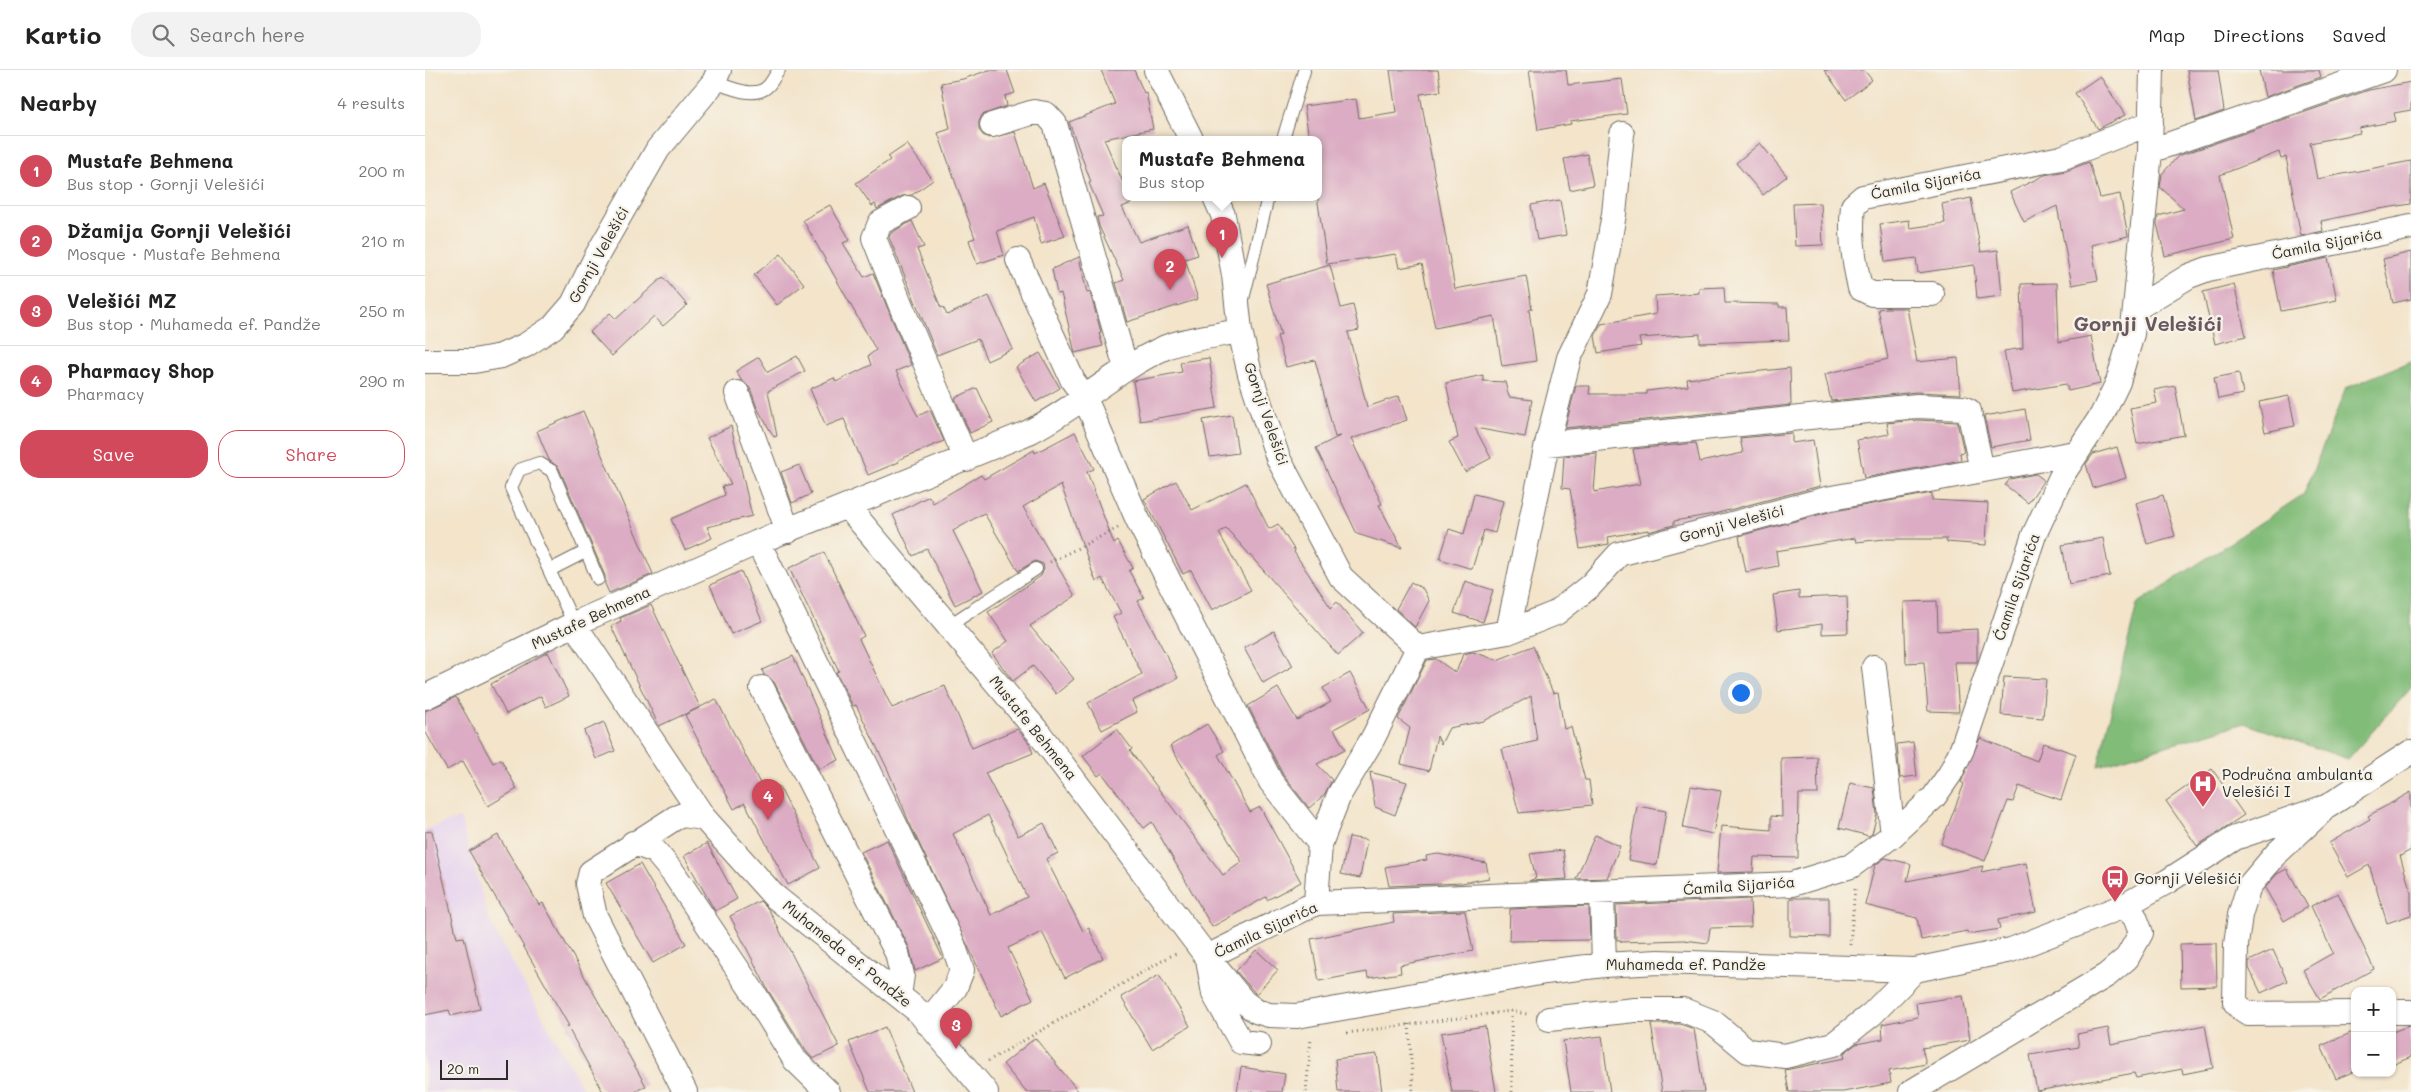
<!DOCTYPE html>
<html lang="en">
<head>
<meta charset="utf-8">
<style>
  :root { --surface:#fff; --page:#f2f2f2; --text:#222; --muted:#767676; --line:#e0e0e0; --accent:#d1495b }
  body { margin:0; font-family:Mali,sans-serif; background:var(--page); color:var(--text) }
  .controls { position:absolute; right:15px; bottom:15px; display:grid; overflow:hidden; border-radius:10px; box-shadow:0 1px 4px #0004 }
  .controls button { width:45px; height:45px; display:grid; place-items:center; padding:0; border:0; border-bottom:1px solid var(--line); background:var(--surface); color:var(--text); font:25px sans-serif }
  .scale { position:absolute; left:15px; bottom:12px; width:68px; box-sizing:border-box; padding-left:5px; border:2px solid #2b2b2b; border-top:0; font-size:14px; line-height:18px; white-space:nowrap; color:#2b2b2b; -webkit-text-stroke:4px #f7f3e8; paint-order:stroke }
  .you { position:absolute; left:1315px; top:622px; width:18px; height:18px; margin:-12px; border:4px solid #fff; border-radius:50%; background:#1a73e8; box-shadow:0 0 0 8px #1a73e833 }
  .badge { display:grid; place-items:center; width:32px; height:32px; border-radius:50%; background:var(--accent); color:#fff; font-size:16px; font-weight:700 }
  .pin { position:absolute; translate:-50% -41px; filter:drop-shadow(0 1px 2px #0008) }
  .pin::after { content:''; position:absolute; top:26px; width:18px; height:15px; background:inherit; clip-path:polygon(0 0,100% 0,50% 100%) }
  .popup { position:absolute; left:697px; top:66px; width:200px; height:65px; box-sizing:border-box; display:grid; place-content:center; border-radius:10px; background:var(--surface); filter:drop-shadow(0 1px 4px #0005); font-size:16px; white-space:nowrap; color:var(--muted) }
  .popup b { font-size:19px; color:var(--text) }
  .popup::after { content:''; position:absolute; left:50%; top:100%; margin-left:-10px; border:10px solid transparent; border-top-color:var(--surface) }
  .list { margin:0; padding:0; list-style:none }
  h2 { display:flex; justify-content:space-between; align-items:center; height:65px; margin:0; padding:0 20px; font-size:21px }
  h2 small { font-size:16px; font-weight:400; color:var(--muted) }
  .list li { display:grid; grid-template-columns:32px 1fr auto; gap:15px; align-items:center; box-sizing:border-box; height:70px; padding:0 20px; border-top:1px solid var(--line) }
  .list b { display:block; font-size:19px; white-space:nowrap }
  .list p { margin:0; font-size:16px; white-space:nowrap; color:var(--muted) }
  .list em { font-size:16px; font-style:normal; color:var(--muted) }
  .actions { display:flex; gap:10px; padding:15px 20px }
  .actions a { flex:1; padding:11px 0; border:1px solid var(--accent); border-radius:20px; text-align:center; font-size:18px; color:var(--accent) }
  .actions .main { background:var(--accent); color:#fff }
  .icon { flex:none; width:28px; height:28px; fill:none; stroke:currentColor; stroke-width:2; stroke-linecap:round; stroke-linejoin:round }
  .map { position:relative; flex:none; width:1986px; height:1022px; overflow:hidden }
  header { display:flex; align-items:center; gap:30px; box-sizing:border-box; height:70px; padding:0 25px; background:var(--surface); border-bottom:1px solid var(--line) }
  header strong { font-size:24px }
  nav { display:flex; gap:28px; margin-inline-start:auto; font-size:18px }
  .search { width:350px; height:45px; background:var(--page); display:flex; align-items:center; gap:12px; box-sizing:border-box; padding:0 18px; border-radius:20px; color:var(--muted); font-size:19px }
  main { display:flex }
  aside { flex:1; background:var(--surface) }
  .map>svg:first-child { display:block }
  .built { fill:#e6d2f0 }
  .forest { fill:#82bc79; stroke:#567452 }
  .building { fill:#dbacc3; fill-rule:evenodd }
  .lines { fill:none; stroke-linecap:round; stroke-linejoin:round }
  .service-casing { stroke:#716c63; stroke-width:14 }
  .minor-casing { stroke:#716c63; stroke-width:26 }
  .path { stroke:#716c63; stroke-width:3; stroke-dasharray:1 4; stroke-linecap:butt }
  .service { stroke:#fff; stroke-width:12 }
  .minor { stroke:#fff; stroke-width:24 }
  .labels { text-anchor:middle; stroke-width:4.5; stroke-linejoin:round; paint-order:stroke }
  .street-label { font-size:15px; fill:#2b2b2b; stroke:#f7f3e8 }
  .poi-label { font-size:15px; fill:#2b2b2b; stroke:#f7f3e8; text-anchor:start }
  .district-label { font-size:20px; font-weight:bold; fill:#695860; stroke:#f7f3e8 }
</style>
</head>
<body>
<header>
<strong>Kartio</strong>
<div class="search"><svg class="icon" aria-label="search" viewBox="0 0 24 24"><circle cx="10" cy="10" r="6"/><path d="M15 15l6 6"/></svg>Search here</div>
<nav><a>Map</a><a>Directions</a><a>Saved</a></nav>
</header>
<main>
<aside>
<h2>Nearby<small>4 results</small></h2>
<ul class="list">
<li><span class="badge">1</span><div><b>Mustafe Behmena</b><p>Bus stop · Gornji Velešići</p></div><em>200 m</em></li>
<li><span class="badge">2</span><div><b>Džamija Gornji Velešići</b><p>Mosque · Mustafe Behmena</p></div><em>210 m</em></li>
<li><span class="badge">3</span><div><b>Velešići MZ</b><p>Bus stop · Muhameda ef. Pandže</p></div><em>250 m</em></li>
<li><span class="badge">4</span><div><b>Pharmacy Shop</b><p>Pharmacy</p></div><em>290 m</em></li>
</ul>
<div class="actions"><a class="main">Save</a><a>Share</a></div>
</aside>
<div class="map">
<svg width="1986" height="1022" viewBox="0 0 1986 1022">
  <rect width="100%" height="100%" fill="#f7f3e8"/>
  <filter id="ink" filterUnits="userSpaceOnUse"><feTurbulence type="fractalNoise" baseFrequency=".02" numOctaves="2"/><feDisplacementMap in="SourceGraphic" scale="10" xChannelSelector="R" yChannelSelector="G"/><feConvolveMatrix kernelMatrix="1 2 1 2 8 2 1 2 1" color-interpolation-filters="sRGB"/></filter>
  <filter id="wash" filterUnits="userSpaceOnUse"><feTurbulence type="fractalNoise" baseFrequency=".0096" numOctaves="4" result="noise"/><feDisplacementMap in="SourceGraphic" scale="20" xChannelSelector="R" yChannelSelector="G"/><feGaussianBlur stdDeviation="1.12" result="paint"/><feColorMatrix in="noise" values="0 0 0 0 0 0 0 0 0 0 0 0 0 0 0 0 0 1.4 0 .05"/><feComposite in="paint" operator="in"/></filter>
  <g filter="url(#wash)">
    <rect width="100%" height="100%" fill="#f3e4ca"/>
    <path class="built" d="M35,748L66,855L160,1022H0V759Z"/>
    <path class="forest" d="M1986,291V618L1923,689L1819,653L1673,696L1712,534L1879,424L1921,318Z"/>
    <g id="blocks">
      <path class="building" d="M564,0H582L590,23L580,26L582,36L557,45L554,52V60L558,65L564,68L590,62L608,118L619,113L640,166L616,174L609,147L572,161L579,185L552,194L544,170L550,168L513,63L525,59L516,13L538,9Z
        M676,0H709L719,23L721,22L728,59L679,69L701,119V127H704L707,133L697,137L714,172L763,155L773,185L760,189L773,229L702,252L691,213L699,210L674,156L672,147L678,146L664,113L666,112L644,52L690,34Z
        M965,0H1013L1016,21L995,24L1030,219L1101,206L1107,239L1104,240L1111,291L1077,296L1069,246L1010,258L997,194L974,198L971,184L902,194L893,133V69H884L879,36L931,29L934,48L971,42Z
        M1104,0H1141L1143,15L1197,9L1202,44L1145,51L1146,54L1113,60Z
        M1399,0H1439L1447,10L1421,30Z
        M1762,0H1793L1799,41L1771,51Z
        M1834,0H1894L1896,7L1840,27Z
        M1675,6L1700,45L1673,59L1650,23Z
        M1986,12V40L1969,43L1971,51L1934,58L1935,63L1885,73L1892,109L1986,91V134L1948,140L1896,151L1898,161L1876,166L1861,87L1856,89L1854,82L1795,105L1809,169L1740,186L1732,154L1733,146L1759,139L1735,117L1737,104L1753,86L1944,20Z
        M1335,73L1362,106L1338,125L1311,93Z
        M482,74L508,110L487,125L477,126L452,139L450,134L447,136L431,113L465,90L463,87Z
        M1162,84L1168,115L1145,120L1139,89Z
        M1664,92L1675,128L1695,124L1703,166L1666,175L1673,210L1647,215L1632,136L1599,152L1585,122L1620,105L1641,101Z
        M1546,128L1556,182L1573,180L1577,226L1552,229L1549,195L1493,203L1491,188L1460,192L1455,154L1484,150L1485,158L1520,153L1517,134Z
        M1135,130L1141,165L1112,170L1106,135Z
        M1396,133L1398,175L1370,176L1368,134Z
        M405,135L425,170L418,173L439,207L448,203L486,295L471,301L489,339L493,346L505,340L519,371L473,390L474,392L443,405L419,349L401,356L385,319L409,308L411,312L446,295L443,286L451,280L378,150Z
        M487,151L499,177L492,179L516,238L518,237L522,245L564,226L588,279L562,291L553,269L512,285L464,167L466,163Z
        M1986,182V229L1968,233L1958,189Z
        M356,184L379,214L352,235L329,205Z
        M654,187L662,223L665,222L676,262L674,263L678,276L650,283L636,223L632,224L627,199Z
        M1903,188L1912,230L1856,241L1848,200Z
        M905,195L916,238L928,235L934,260L923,262L942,337L974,326L982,350L926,369L957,434L954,435L977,478L932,464L891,378L915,366L910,367L890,290L861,297L852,266L856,265L841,214Z
        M238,207L262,235L238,256L229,246L187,286L165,262L185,243L191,249Z
        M1632,213L1634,272L1666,266L1675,314L1643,321L1641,314L1587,323L1579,281L1598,278L1596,214Z
        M1809,214L1821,266L1790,274L1778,222Z
        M1299,217L1300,233L1354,234V237H1362L1364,270L1275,273V264L1214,268L1216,276L1173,283L1170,266L1176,254L1231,244L1230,226L1274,223V218Z
        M1462,238H1482L1492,292L1533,288L1536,324L1491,322L1406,331L1400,304L1463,289L1453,239Z
        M615,283L635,318L611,332L591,297Z
        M372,286L380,301L343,321L352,366L349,367L332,338L325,318L316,310L311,301L334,287L343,302Z
        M784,288L792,338L715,351L708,311L757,302L755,292Z
        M1365,298L1366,335L1140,358L1151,316H1165L1164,324H1222V321L1263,316L1262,309Z
        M1814,303L1818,324L1793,329L1789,308Z
        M1058,305V311L1080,312L1084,327L1107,330L1100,367L1050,358L1066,388L1040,402L1024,372L1033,368L1021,313Z
        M1750,316L1759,365L1712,374L1705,338L1732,333L1729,320Z
        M552,318L568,352L545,363L530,328Z
        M1864,326L1870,356L1840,362L1834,332Z
        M1600,339L1605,370L1566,377L1559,346Z
        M158,341L228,504L184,523L180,514V506L134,398L124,390L112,361Z
        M807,345L813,383L785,387L778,350Z
        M1492,350L1532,352L1539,382L1535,383L1536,390L1439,408L1432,370L1464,364L1462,353Z
        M306,356L327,446L282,457L287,468L260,480L246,449L300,425L297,416L306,414L282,368Z
        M650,362L669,399L662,402L689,474L693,471L708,498L704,501L719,528L713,531L753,608L707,631L712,642L677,660L663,633L717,604L688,547L696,543L677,508L671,512L636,415L598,437L650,526L605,556L649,609L631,624L608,596L588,611L567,583L583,571L563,542L616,506L619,499L618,494L610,491L593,501L559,443L528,461L558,521L530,535L502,479L488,486L468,445L504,426L508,433L556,405L559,409L609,380L610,383Z
        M1367,363V373L1388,370L1395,416L1289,444L1249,451V455L1223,462V460L1183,467L1184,474L1155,479L1145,419L1137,418L1139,386L1172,383L1169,422L1215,414L1208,379L1271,373L1275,392L1318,383L1315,368Z
        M1692,377L1701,408L1668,418L1661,394L1668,384Z
        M374,395L386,424L367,433L356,402Z
        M1611,404L1619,410L1603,433L1580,415L1585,409Z
        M751,411L767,440L821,413L844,459L853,454L870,481L869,482L906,538L912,532L938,563L913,585L801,458L794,463L826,520L787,540L766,500L758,504L719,429Z
        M1507,423V430L1563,433L1561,475L1521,472L1522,469H1460L1431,472L1430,468L1351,481L1353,496L1321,502L1314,466L1404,442Z
        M1049,424L1078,431L1070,463L1059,460L1047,499L1015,489L1024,459L1039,464Z
        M1738,425L1750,466L1722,474L1711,433Z
        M1678,468L1685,506L1644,514L1637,475Z
        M399,482L439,566L434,569L467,638L520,616L547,678L592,659L604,673L608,683L560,703L593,766L619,753L633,783L621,789L658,861L664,858L678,888L640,908L617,862L583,878L608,929L576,946L484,752L463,700L431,635L428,636L411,602L414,601L364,498ZM563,745L602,827L566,845L528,764Z
        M316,501L337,551L306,564L285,515Z
        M1040,511L1068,520L1058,552L1029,543Z
        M986,512L998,519L1004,531L990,557L971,539Z
        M1374,521V528L1422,526L1423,563L1397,564V554L1353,560L1348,525Z
        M1512,531L1513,561L1552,559V592H1530L1534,642L1503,641L1499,592L1481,593L1479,532Z
        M226,535L275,637L234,656L186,556L196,551L195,548Z
        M849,561L868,596L838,613L819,578Z
        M1108,576L1128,623L1133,622L1139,659L1146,657L1160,710H1164L1167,735L1094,743L1077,679L1112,671L1106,626L1059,651L1024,658L1016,674L1012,666L1004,701L976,694L985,658L973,649L1002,590L1011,589L1031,603L1038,584L1048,582L1072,590Z
        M123,582L144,626L121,637L116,626L81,644L66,614Z
        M368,586L414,690L394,699L349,612L339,605L337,600Z
        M925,603L945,639L909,659L920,679L892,694L907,710L899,725L884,738L858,705L823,636L853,618L872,650L906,632L898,618Z
        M1579,607L1621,609L1618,648L1576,645Z
        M31,627L68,693L76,689L92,719L63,736L38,691L22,700L0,661V641Z
        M291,629L340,723L354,716L395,798L363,815L320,733L309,739L260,645Z
        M179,652L190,681L171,689L159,661Z
        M782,654L799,681L793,685L825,742L835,737L876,812L842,830L841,827L787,857L727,752L719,758L677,703L673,706L658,686L692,659L707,679L705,681L798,805L817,792L745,676Z
        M1555,668L1612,691L1618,673L1651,684L1636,730L1594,716L1588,732L1583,731L1560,791L1516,774L1539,714L1536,712Z
        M1488,672L1492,706L1475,708L1472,674Z
        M1392,687L1393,724H1374L1373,788L1329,787L1328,802L1292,803L1296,756L1346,760V746L1357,747L1356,688Z
        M1787,699L1819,745L1772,776L1741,731Z
        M945,702L982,712L970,745L950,737Z
        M1425,713L1449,718L1452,744L1447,764L1444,766L1414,758Z
        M1266,716L1296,721L1288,764L1258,758Z
        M1986,722V780L1975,786L1986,822V845L1962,853L1944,795L1923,807L1904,773L1945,749L1943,746Z
        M1212,736L1241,741L1232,795L1203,790Z
        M7,761L32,868L39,867L55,939L26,946L24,940L0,945V762Z
        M73,765L114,835L118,833L221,1016L209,1022H178L142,956H144L44,781Z
        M1170,765L1195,776L1182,808L1151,809Z
        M924,767L942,770L935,808L916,804Z
        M462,770L518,888L490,901L484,877L436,782Z
        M282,773L312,829L290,841L259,786Z
        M1138,780L1142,809L1104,811L1111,808L1105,784Z
        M1013,784L1061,793L1064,808L1037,813L964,816L960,797L1002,790L1001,786Z
        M1460,788L1486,794L1482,811L1558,796L1556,802L1601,793L1611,842L1573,850L1575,859L1543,864L1542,861L1496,870L1492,848L1440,835L1450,795Z
        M215,794L261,874L228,893L181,813Z
        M1862,799L1883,837L1859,851L1840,818L1852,804Z
        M1913,823L1949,899L1895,929L1878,900L1908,883L1886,836Z
        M1365,828H1404V867L1365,866Z
        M1325,829L1326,857L1285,858L1283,873L1259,870L1196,872V870H1192L1191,835Z
        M335,831L344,840L414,976L388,989L381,981L343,920L305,846Z
        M1164,836L1165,870L1084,871L1085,839Z
        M1040,841L1048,881L975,895L976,903L943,908L942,902L894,911L886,869L969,852L968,844Z
        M1791,873L1792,916L1756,917L1755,874Z
        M831,880L853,900L831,924L811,901Z
        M1848,880L1862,911L1836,923L1824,898V891Z
        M734,905L765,956L727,979L696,927Z
        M1538,926L1545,970L1497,978L1501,994L1464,1001L1466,1013L1418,1022H1364L1360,1000L1420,988L1419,983L1431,974L1458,969L1457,954L1493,947L1491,933Z
        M1226,954H1255L1269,959L1279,1022H1237Z
        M1780,955L1788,998L1758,1004L1757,999L1711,1008L1709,1003L1612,1021L1605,985L1654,977L1652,964L1683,958L1686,974Z
        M1060,956L1071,1022H1027L1016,963Z
        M1984,956H1986V987L1967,995V962Z
        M460,957L487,1022H445L424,972Z
        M1930,961V1001L1911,1009L1896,976Z
        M1177,966L1185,1022H1146L1138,971Z
        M610,968L654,1022H601L578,994Z
        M952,984L957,1022H913L910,989Z
        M816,997L860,1004L857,1022H812Z"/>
    </g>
  </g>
  <g filter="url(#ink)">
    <use href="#blocks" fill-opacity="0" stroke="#716c63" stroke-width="1"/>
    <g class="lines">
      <defs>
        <path id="service" d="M289,12C304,17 330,30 343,16C347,12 350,5 354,0
          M858,69L879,1
          M818,229L843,127
          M125,500L160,482
          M149,554L86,418L94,400L114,393L127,401L173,509
          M523,556L611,499"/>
        <path id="minor" d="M731,0L766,69
          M567,55L609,42L621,44L630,54L701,298
          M1725,81L1959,0
          M790,127L798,145L809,205L815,261L825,304L853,388L916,507L993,578
          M483,138L455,153L449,168L476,236L541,389
          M593,190L648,311L659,326L712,448L846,712L895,774
          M1507,224H1447L1435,218C1429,192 1425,163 1428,136L1438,127L1636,88L1726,53
          M1710,239L1764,206L1783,199L1986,157
          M0,291H49L76,286L101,275L128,257L148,234L171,187L233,79L289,12L294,0
          M312,323L363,461
          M1122,374L1492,336L1538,338L1544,341L1557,400
          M423,437L613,662L782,887L819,932L831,941L844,945L872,946L1120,902L1179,895L1233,892L1490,900L1586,880L1699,836L1743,811L1810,768L1903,736L1986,682
          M333,472L528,874L537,900L530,918L502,953
          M149,554L279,748L349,826L493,941L561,1022
          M1083,562L1122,374L1144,288L1175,224L1189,144L1197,64
          M993,578L1083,562L1131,543L1165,516L1194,484L1401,429L1650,383
          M1449,597L1468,765
          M337,618L472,883L477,905L474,926
          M0,627L149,554L333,472L604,362C652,338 691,299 741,277C760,269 794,265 815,261
          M1896,742L1852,783L1824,816L1815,845L1811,875L1810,932L1817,940L1823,944L1930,943
          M208,773L230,781L249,804L332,928L370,990L403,1022
          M1177,823L1179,895
          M891,833L895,774L914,725L948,668L993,578
          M782,887L891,833L1367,814L1426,796L1468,765L1509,727L1525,704L1537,679L1609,465L1636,407L1677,345L1693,312L1707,264L1710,239L1725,81L1727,0
          M783,889L789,924L816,972L834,974
          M1967,942H1986
          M1124,949L1210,940H1258L1288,952L1323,981L1360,986L1409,974L1447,944L1490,900
          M260,1022L170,846L163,814L166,802L250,748L258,745L279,748
          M1486,1022L1682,905L1702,888L1716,863L1710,847L1699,836"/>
      </defs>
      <use href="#service" class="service-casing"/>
      <use href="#minor" class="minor-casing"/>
      <path class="path" d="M625,492L693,458
        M1425,875L1430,819
        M1086,941L1087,1022
        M984,954L988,1022
        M922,963L1086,941L1102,944
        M563,991L751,883
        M881,1022L886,968"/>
      <use href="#service" class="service"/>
      <use href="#minor" class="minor"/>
    </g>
  </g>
  <defs>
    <symbol id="hospital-pin" viewBox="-11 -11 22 30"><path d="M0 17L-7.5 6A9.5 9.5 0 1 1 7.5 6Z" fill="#d1495b" stroke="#f7f3e8"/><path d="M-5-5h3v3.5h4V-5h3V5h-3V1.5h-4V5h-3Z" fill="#fff"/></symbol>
    <symbol id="bus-pin" viewBox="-11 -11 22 30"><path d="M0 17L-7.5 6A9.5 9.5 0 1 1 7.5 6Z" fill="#d1495b" stroke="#f7f3e8"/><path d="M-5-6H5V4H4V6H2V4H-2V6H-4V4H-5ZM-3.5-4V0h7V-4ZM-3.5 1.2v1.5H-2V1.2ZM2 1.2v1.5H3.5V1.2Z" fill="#fff"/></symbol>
  </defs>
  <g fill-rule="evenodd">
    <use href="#hospital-pin" x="1762" y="698" width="32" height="43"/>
    <use href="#bus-pin" x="1674" y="793" width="32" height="43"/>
  </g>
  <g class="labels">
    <g class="street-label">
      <text transform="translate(1501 114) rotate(-11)" y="5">Ćamila Sijarića</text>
      <text transform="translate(1902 174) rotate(-11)" y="5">Ćamila Sijarića</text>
      <text transform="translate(174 185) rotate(-61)" y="5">Gornji Velešići</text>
      <text transform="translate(841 344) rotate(71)" y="5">Gornji Velešići</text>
      <text transform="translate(1307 454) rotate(-15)" y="5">Gornji Velešići</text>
      <text transform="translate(1592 517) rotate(-71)" y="5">Ćamila Sijarića</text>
      <text transform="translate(166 548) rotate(-25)" y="5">Mustafe Behmena</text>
      <text transform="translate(608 658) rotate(51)" y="5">Mustafe Behmena</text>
      <text transform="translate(1314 816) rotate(-4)" y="5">Ćamila Sijarića</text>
      <text transform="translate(841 860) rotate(-25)" y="5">Ćamila Sijarića</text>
      <text transform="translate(422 884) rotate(39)" y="5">Muhameda ef. Pandže</text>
      <text x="1261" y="900">Muhameda ef. Pandže</text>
    </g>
    <g class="poi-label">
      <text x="1797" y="710">Područna ambulanta<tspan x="1797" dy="17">Velešići I</tspan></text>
      <text x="1709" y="814">Gornji Velešići</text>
    </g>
    <g class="district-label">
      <text x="1723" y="261">Gornji Velešići</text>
    </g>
  </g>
</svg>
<div class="controls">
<button>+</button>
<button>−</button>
</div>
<div class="scale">20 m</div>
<div class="you"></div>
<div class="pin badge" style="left:797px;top:188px">1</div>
<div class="popup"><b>Mustafe Behmena</b>Bus stop</div>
<div class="pin badge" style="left:745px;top:220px">2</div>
<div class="pin badge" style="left:531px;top:979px">3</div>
<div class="pin badge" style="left:343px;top:750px">4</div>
</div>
</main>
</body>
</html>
